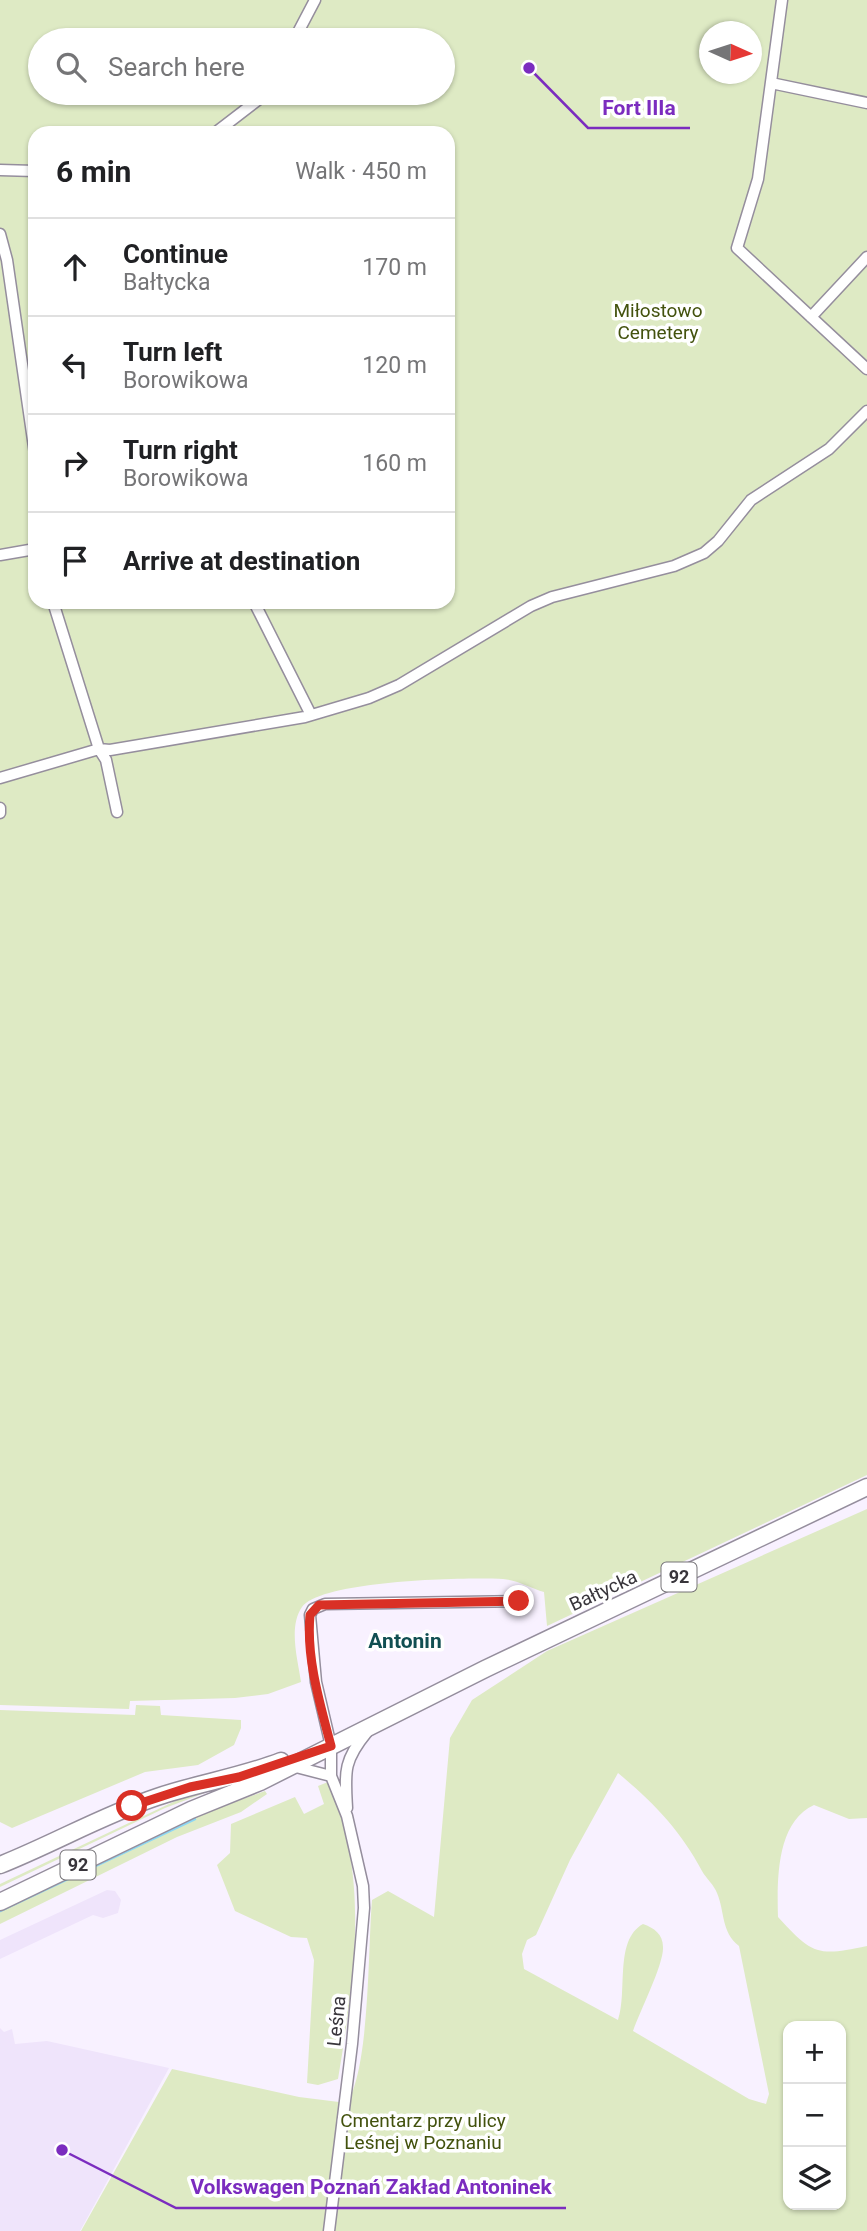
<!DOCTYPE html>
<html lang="en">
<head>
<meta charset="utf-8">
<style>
  :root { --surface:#fff; --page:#f6f6f6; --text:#202124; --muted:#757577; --line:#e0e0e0 }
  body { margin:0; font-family:Roboto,sans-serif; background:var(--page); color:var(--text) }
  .controls { position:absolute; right:21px; bottom:21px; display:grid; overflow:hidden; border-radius:14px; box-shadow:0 2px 5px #0004 }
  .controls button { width:63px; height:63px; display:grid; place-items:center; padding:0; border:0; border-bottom:2px solid var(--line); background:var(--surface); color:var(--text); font:35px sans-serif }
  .compass { position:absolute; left:699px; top:21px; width:63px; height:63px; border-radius:50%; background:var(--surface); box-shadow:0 2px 5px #0004; rotate:93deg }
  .stop { position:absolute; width:21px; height:21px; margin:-16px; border:5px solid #d93025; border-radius:50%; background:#fff }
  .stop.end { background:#d93025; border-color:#fff; box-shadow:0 2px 7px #0008 }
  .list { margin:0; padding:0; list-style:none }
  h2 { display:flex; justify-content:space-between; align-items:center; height:91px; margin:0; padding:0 28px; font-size:30px }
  h2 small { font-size:23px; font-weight:400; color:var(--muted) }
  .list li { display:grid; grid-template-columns:46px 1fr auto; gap:21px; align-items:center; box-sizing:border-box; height:98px; padding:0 28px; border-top:2px solid var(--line) }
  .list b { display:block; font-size:26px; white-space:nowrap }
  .list p { margin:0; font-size:23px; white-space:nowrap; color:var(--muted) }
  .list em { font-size:23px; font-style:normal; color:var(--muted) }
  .icon { flex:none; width:38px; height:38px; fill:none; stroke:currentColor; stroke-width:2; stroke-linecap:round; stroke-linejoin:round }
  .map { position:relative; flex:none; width:867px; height:2231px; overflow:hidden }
  .search { position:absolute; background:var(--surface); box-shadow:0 2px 5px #0004; left:28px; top:28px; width:427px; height:77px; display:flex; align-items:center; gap:18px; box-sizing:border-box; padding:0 24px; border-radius:38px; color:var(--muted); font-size:26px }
  .panel { position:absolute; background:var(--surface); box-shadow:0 2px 5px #0004; left:28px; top:126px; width:427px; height:483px; border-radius:21px }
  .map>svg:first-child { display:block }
  .built { fill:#efe4fb }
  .green { fill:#deeac4; fill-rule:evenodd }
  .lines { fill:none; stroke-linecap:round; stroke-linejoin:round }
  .stream { stroke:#8dd7f4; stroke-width:2.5 }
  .street-casing { stroke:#958e9d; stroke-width:13 }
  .primary-casing { stroke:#958e9d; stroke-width:19 }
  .street { stroke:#fff; stroke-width:10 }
  .primary { stroke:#fff; stroke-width:16 }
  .route { stroke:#d93025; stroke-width:9 }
  .labels { text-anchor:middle; stroke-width:7; stroke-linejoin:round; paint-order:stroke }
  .shield { fill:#fff; stroke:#747276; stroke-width:2 }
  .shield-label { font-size:18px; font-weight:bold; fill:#38353b }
  .park-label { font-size:19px; fill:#43520e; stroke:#fff }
  .street-label { font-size:19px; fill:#38353b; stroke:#fff }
  .neighbourhood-label { font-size:21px; font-weight:bold; fill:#114f52; stroke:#fff }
  .leader { fill:none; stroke:#7b2cbf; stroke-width:2.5 }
  .callout-dot { fill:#7b2cbf; stroke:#fff; stroke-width:2.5 }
  .callout-label { font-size:21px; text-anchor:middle; font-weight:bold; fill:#7b2cbf; stroke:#fff; stroke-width:7; stroke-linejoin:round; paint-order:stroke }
</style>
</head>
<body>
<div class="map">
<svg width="867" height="2231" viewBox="0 0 867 2231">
  <rect width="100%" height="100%" fill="#f8f1ff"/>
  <path class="built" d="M107,1890L115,1891L121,1900L118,1913L103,1918L93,1915L0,1959V1940Z
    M0,2028L4,2032L12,2029L15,2044L47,2041L169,2068L80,2231H0Z"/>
  <path class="green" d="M0,0H867V1475L547,1626L544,1592C531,1588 517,1580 503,1579C468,1577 322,1580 302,1607C288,1627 298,1660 301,1682L268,1694L235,1698L130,1701L129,1709L0,1705ZM710,32H752V74H710ZM40,40H443V93H40ZM35,133H448V602H35Z
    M867,1509V1818L849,1819L814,1805C776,1822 777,1881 778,1917C812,1954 817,1957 867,1946V2231H81L172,2069L299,2097L347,2103C370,2067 368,1947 372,1900L388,1891L434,1917L450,1738L472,1700L547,1651ZM618,1773C653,1802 681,1831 702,1871C706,1878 714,1885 717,1893C725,1912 721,1932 739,1946L769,2094L766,2104L749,2099L633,2031C640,2011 664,1964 663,1947C663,1934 654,1928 643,1924C614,1940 628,1992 618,2020L524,1969L522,1954L527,1940L536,1935L570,1860ZM788,2026H841V2205H788Z
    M136,1705L160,1706L161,1715L241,1720V1728L234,1745L198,1765L145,1772L12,1828L0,1822V1710L135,1715Z
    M328,1782C371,1875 354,1982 338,2079L318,2085L307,2083L314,1960L307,1938L291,1937L235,1911L217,1865L230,1853L231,1824L295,1797L304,1814L324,1804L318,1786Z
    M218,1788L165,1808L0,1887V1884L190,1794Z
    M265,1791L267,1794L241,1812L177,1837L0,1924V1908L196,1816Z"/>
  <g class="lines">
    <path class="stream" d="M0,1911L195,1819"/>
    <defs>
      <path id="street" d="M782,0L758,179L737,248L867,369
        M294,40L315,0
        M771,83L867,103
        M215,133L267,93
        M0,170L35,171
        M0,234L7,260L35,454
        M811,317L867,257
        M0,555L35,549
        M53,602L99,749L106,760L117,812
        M254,602L311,715
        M0,778L99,749L110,750L305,717L369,698L399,685L531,606L552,597L674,566L704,553L718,541L751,500L829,449L867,411
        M0,808V813
        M292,1766L331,1776
        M347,1808C345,1772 343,1761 367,1732
        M329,2231L352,2044L364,1908L363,1886L347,1816L331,1776V1746L316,1682L310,1615L313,1609L325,1604L519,1601"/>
      <path id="primary" d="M0,1865C53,1844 103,1815 157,1797C198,1783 240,1777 281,1761
        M0,1902L191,1810L260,1782L485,1669L867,1487"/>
    </defs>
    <use href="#street" class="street-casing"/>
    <use href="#primary" class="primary-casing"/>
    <use href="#street" class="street"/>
    <use href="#primary" class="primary"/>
  </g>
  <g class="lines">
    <path class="route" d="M132,1806L190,1787L239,1777L331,1746C320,1704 306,1658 310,1615L319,1605L519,1601"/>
  </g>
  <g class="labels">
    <g class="shield">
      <rect x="661.5" y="1562.5" width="35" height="29" rx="5"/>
      <rect x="60.5" y="1850.5" width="35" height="29" rx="5"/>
    </g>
    <g class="shield-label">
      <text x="679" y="1583">92</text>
      <text x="78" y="1871">92</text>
    </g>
    <g class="park-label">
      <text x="658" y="317">Miłostowo<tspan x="658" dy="22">Cemetery</tspan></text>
      <text x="423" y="2127">Cmentarz przy ulicy<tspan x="423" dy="22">Leśnej w Poznaniu</tspan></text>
    </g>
    <g class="street-label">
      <text transform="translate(603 1590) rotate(-25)" y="7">Bałtycka</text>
      <text transform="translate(336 2021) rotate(-84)" y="7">Leśna</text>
    </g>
    <g class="neighbourhood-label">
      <text x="405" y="1648">Antonin</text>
    </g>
  </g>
  <path class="leader" d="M529 68L588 128H690M62 2150L176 2208H566"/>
  <g class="callout-dot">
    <circle cx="529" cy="68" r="7"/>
    <circle cx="62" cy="2150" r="7"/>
  </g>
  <g class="callout-label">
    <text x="639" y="115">Fort IIIa</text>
    <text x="371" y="2194">Volkswagen Poznań Zakład Antoninek</text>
  </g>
</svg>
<div class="controls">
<button>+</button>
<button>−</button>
<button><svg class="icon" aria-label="layers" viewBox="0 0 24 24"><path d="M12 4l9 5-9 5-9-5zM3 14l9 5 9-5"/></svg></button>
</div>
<svg class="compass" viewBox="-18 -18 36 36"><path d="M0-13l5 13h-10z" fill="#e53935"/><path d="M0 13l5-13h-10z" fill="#757577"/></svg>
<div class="stop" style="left:132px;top:1806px"></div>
<div class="stop end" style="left:519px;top:1601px"></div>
<div class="search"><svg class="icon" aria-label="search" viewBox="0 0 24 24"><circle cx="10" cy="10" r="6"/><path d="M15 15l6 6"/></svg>Search here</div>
<section class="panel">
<h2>6 min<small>Walk · 450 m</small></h2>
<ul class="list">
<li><svg class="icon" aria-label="ahead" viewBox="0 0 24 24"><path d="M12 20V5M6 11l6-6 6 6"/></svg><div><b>Continue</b><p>Bałtycka</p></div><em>170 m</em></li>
<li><svg class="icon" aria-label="left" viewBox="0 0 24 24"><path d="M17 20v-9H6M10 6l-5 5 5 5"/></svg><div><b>Turn left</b><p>Borowikowa</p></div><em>120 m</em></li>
<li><svg class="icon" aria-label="right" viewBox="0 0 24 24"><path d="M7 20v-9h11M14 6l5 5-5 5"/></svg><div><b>Turn right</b><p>Borowikowa</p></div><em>160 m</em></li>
<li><svg class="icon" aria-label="arrive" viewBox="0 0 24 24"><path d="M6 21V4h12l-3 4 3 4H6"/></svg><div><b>Arrive at destination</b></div></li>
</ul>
</section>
</div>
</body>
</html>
